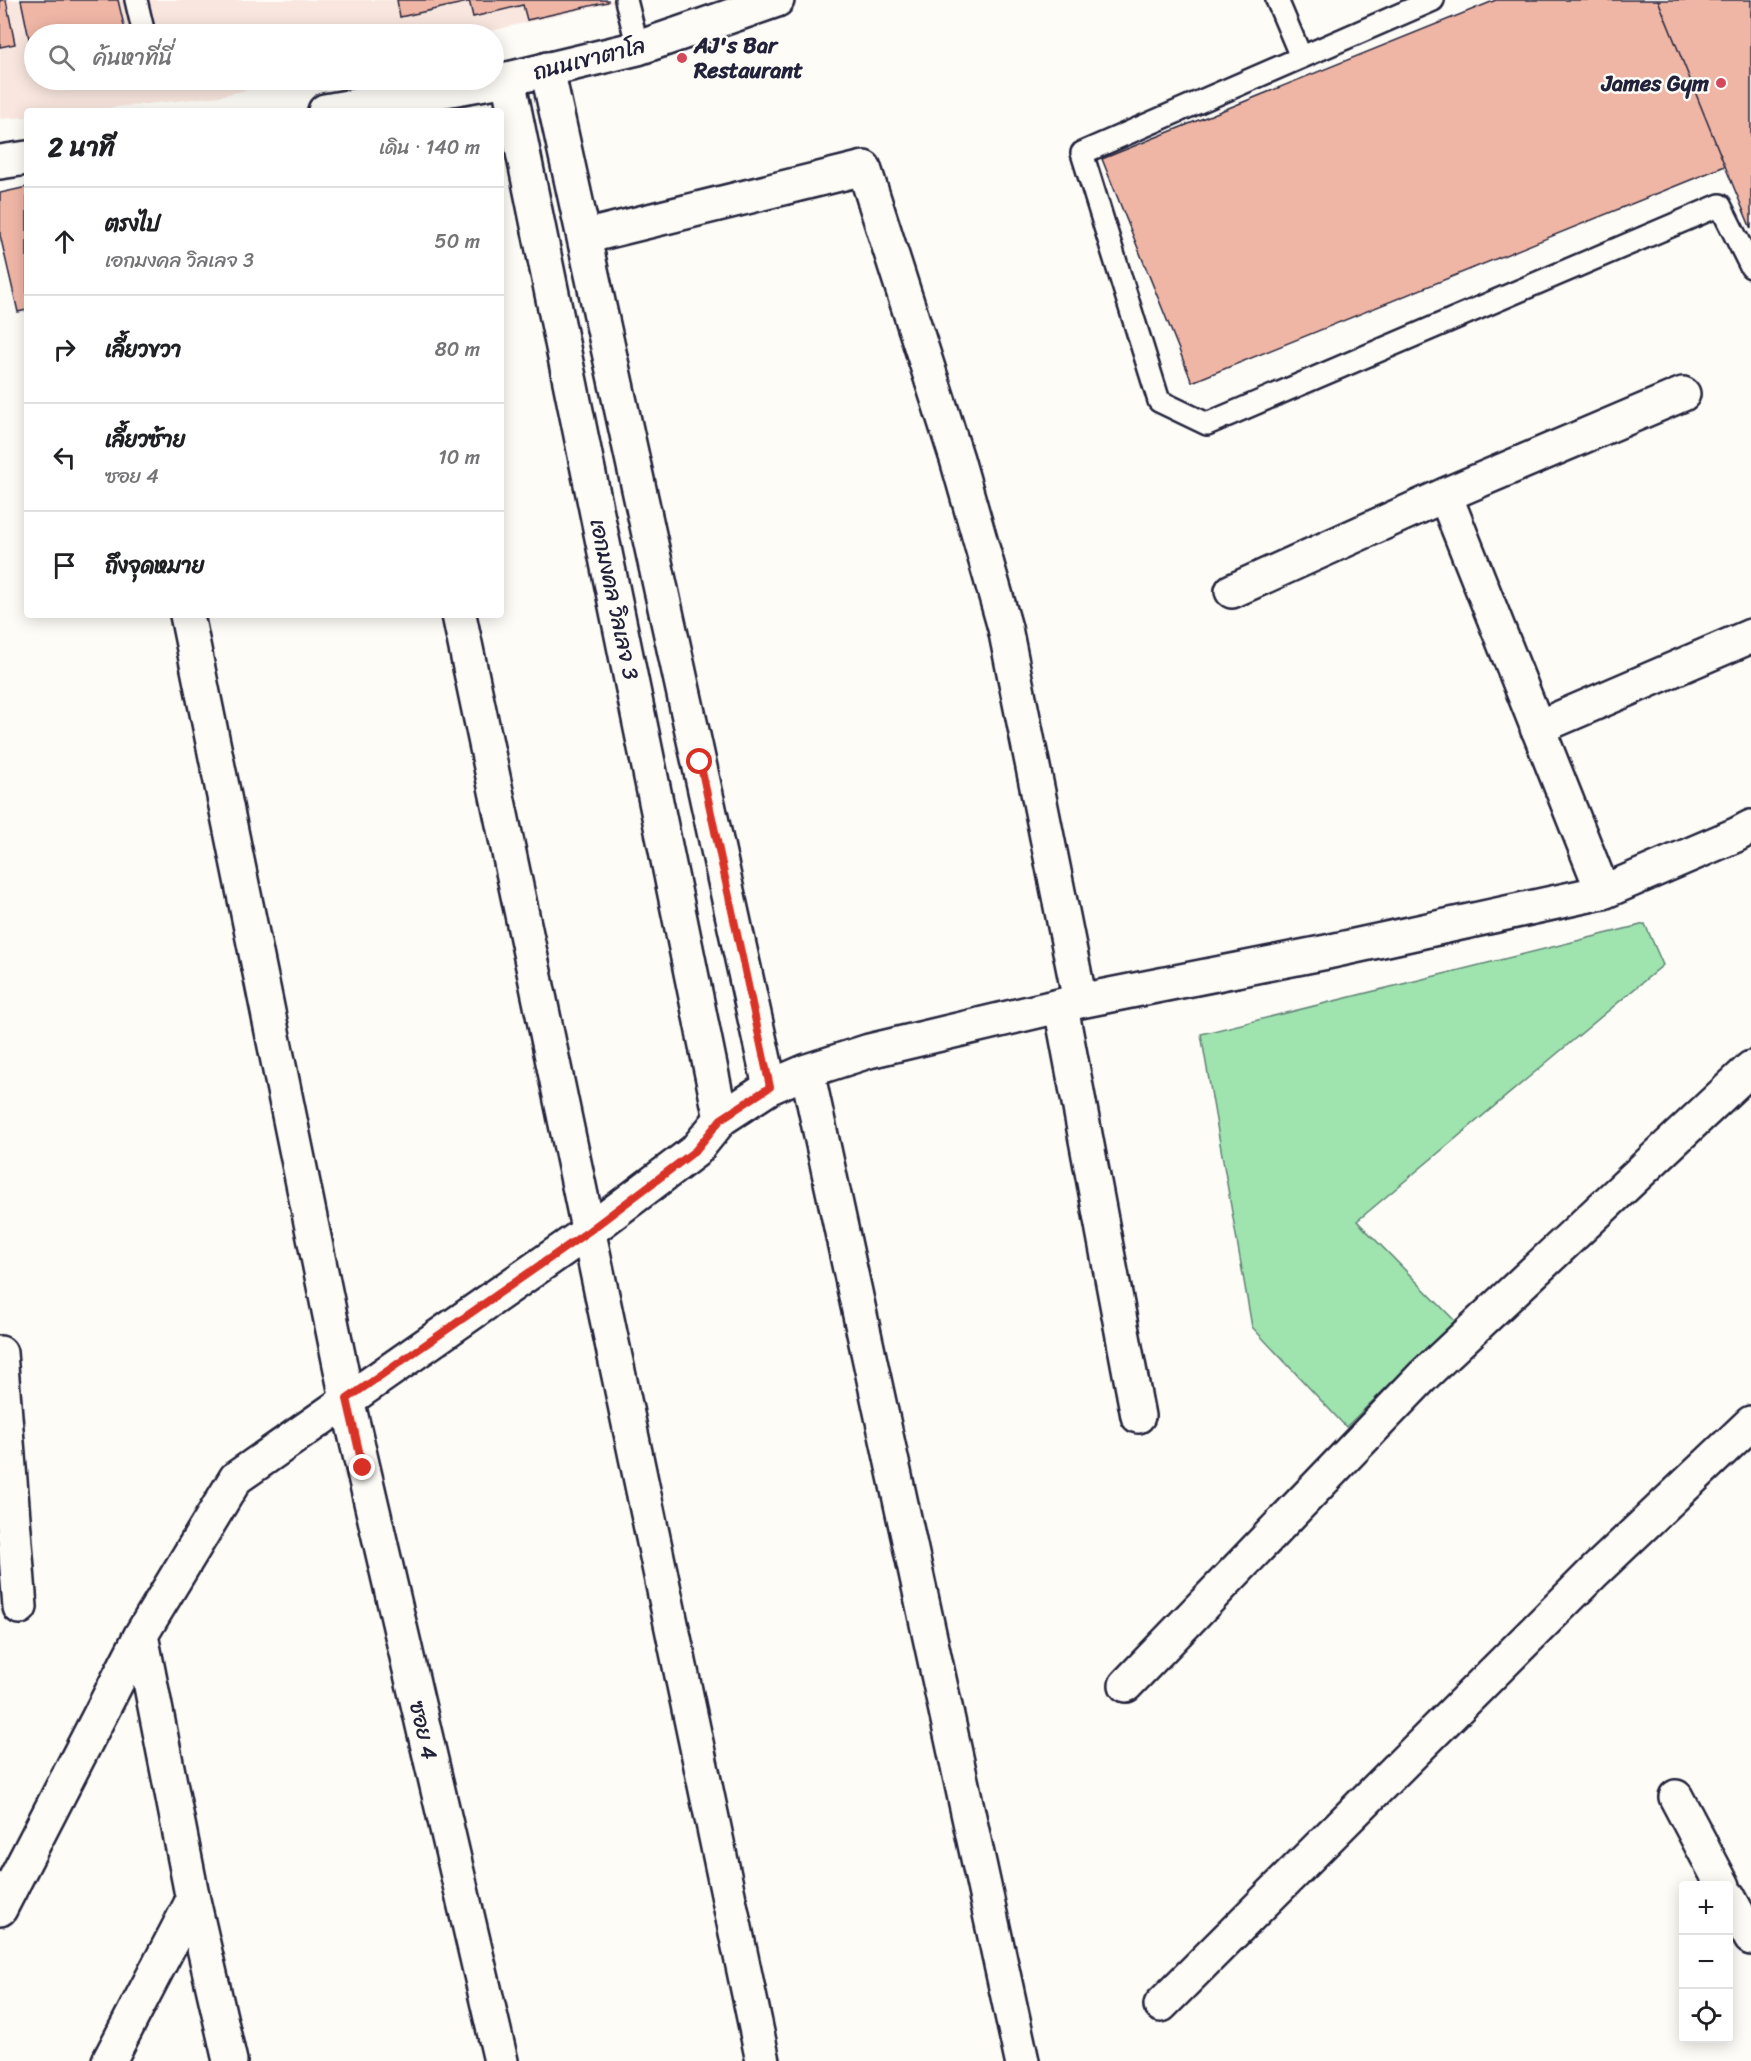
<!DOCTYPE html>
<html lang="th">
<head>
<meta charset="utf-8">
<style>
  :root { --surface:#fff; --page:#f6f6f6; --text:#202124; --muted:#757577; --line:#e0e0e0 }
  body { margin:0; font-family:Sriracha,"Playpen Sans Thai",sans-serif; background:var(--page); color:var(--text) }
  .controls { position:absolute; right:18px; bottom:18px; display:grid; overflow:hidden; border-radius:6px; box-shadow:0 3px 15px #0003 }
  .controls button { width:54px; height:54px; display:grid; place-items:center; padding:0; border:0; border-bottom:2px solid var(--line); background:var(--surface); color:var(--text); font:30px sans-serif }
  .stop { position:absolute; width:18px; height:18px; margin:-14px; border:4px solid #d93025; border-radius:50%; background:#fff }
  .stop.end { background:#d93025; border-color:#fff; box-shadow:0 2px 6px #0008 }
  .list { margin:0; padding:0; list-style:none }
  h2 { display:flex; justify-content:space-between; align-items:center; height:78px; margin:0; padding:0 24px; font-size:26px }
  h2 small { font-size:20px; font-weight:400; color:var(--muted) }
  .list li { display:grid; grid-template-columns:39px 1fr auto; gap:18px; align-items:center; box-sizing:border-box; height:108px; padding:0 24px; border-top:2px solid var(--line) }
  .list b { display:block; font-size:22px; white-space:nowrap }
  .list p { margin:0; font-size:20px; white-space:nowrap; color:var(--muted) }
  .list em { font-size:20px; font-style:normal; color:var(--muted) }
  .icon { flex:none; width:33px; height:33px; fill:none; stroke:currentColor; stroke-width:2; stroke-linecap:round; stroke-linejoin:round }
  .map { position:relative; flex:none; width:1751px; height:2061px; overflow:hidden }
  .search { position:absolute; background:var(--surface); box-shadow:0 3px 15px #0003; left:24px; top:24px; width:480px; height:66px; display:flex; align-items:center; gap:15px; box-sizing:border-box; padding:0 21px; border-radius:33px; color:var(--muted); font-size:22px }
  .panel { position:absolute; background:var(--surface); box-shadow:0 3px 15px #0003; left:24px; top:108px; width:480px; height:510px; border-radius:6px }
  .map>svg:first-child { display:block }
  .built { fill:#f9e7df }
  .green { fill:#9fe3af; stroke:#608275; stroke-width:1.5 }
  .building { fill:#efb6a6; stroke:#22223b; stroke-width:1.5 }
  .lines { fill:none; stroke-linecap:round; stroke-linejoin:round }
  .lane-casing { stroke:#22223b; stroke-width:26 }
  .street-casing { stroke:#22223b; stroke-width:38 }
  .secondary-casing { stroke:#22223b; stroke-width:38 }
  .lane { stroke:#fdfcf7; stroke-width:21 }
  .street { stroke:#fdfcf7; stroke-width:33 }
  .secondary { stroke:#fdfcf7; stroke-width:33 }
  .route { stroke:#d93025; stroke-width:8 }
  .poi-dot { fill:#d1495b; stroke:#fdfcf7; stroke-width:2 }
  .labels { text-anchor:middle; stroke-width:5; stroke-linejoin:round; paint-order:stroke }
  .poi-label { font-size:22px; font-weight:bold; fill:#22223b; stroke:#fdfcf7; text-anchor:start }
  .street-label { font-size:22px; fill:#22223b; stroke:#fdfcf7 }
</style>
</head>
<body>
<div class="map">
<svg width="1751" height="2061" viewBox="0 0 1751 2061">
  <rect width="100%" height="100%" fill="#fdfcf7"/>
  <filter id="ink" filterUnits="userSpaceOnUse"><feTurbulence type="fractalNoise" baseFrequency=".0167" numOctaves="2"/><feDisplacementMap in="SourceGraphic" scale="12" xChannelSelector="R" yChannelSelector="G"/><feConvolveMatrix kernelMatrix="1 2 1 2 8 2 1 2 1" color-interpolation-filters="sRGB"/></filter>
  <g filter="url(#ink)">
    <path class="built" d="M0,0H623L478,34H34V80H289L220,96L80,111H27V117L0,119Z"/>
    <path class="green" d="M1645,924L1663,965L1357,1221L1455,1321L1346,1427L1252,1327L1201,1034Z"/>
    <path class="building" d="M0,0H6L15,44L0,47Z
      M21,0H118L126,34H34L33,58Z
      M397,0H467L468,2L400,17Z
      M469,0H608V2L527,20L523,5L473,17Z
      M1496,0H1658L1725,166L1192,382L1102,159Z
      M1658,0H1751V229L1725,166Z
      M27,187V310L18,312L0,235V193Z"/>
    <g class="lines">
      <defs>
        <path id="lane" d="M136,0L144,34
          M626,0L638,48
          M1277,0L1301,57
          M1433,0L1082,153L1159,401L1207,424L1720,205L1751,267"/>
        <path id="street" d="M547,69L770,1087
          M508,79L721,1119
          M584,237L864,168L957,459L1005,628L1080,1001
          M1445,495L1603,892
          M1232,591L1445,495L1683,394
          M187,615L347,1399L501,2061
          M459,615L763,2061
          M1537,728L1751,636
          M1061,1007L1138,1416
          M807,1071L1022,2061
          M0,1353L20,1607
          M141,1635L193,1900L230,2061
          M1126,1685L1424,1375L1751,1068
          M1676,1797L1723,1886
          M1728,1896L1751,1938
          M0,1909L141,1635L236,1478L589,1231L695,1151L721,1119L770,1087L807,1071L869,1051L1080,1001L1327,952L1603,892L1736,835L1751,827
          M1161,2005L1593,1573L1751,1423
          M109,2061L193,1900"/>
        <path id="secondary" d="M325,111L508,79L638,48L777,0
          M0,162L27,158"/>
      </defs>
      <use href="#lane" class="lane-casing"/>
      <use href="#street" class="street-casing"/>
      <use href="#secondary" class="secondary-casing"/>
      <use href="#lane" class="lane"/>
      <use href="#street" class="street"/>
      <use href="#secondary" class="secondary"/>
    </g>
  </g>
  <g class="lines" filter="url(#ink)">
    <path class="route" d="M363,1468L347,1399L589,1231L695,1151L721,1119L770,1087L700,762"/>
  </g>
  <g class="poi-dot">
    <circle cx="682" cy="58" r="6"/>
    <circle cx="1721" cy="83" r="6"/>
  </g>
  <g class="labels">
    <g class="poi-label">
      <text x="694" y="53">AJ's Bar<tspan x="694" dy="25">Restaurant</tspan></text>
      <text x="1709" y="91" text-anchor="end">James Gym</text>
    </g>
    <g class="street-label">
      <text transform="translate(589 58) rotate(-14)" y="8">ถนนเขาตาโล</text>
      <text transform="translate(615 599) rotate(78)" y="8">เอกมงคล วิลเลจ 3</text>
      <text transform="translate(424 1730) rotate(77)" y="8">ซอย 4</text>
    </g>
  </g>
</svg>
<div class="controls">
<button>+</button>
<button>−</button>
<button><svg class="icon" aria-label="locate" viewBox="0 0 24 24"><circle cx="12" cy="12" r="6"/><path d="M12 2v4M12 18v4M2 12h4M18 12h4"/></svg></button>
</div>
<div class="stop" style="left:700px;top:762px"></div>
<div class="stop end" style="left:363px;top:1468px"></div>
<div class="search"><svg class="icon" aria-label="search" viewBox="0 0 24 24"><circle cx="10" cy="10" r="6"/><path d="M15 15l6 6"/></svg>ค้นหาที่นี่</div>
<section class="panel">
<h2>2 นาที<small>เดิน · 140 m</small></h2>
<ul class="list">
<li><svg class="icon" aria-label="ahead" viewBox="0 0 24 24"><path d="M12 20V5M6 11l6-6 6 6"/></svg><div><b>ตรงไป</b><p>เอกมงคล วิลเลจ 3</p></div><em>50 m</em></li>
<li><svg class="icon" aria-label="right" viewBox="0 0 24 24"><path d="M7 20v-9h11M14 6l5 5-5 5"/></svg><div><b>เลี้ยวขวา</b></div><em>80 m</em></li>
<li><svg class="icon" aria-label="left" viewBox="0 0 24 24"><path d="M17 20v-9H6M10 6l-5 5 5 5"/></svg><div><b>เลี้ยวซ้าย</b><p>ซอย 4</p></div><em>10 m</em></li>
<li><svg class="icon" aria-label="arrive" viewBox="0 0 24 24"><path d="M6 21V4h12l-3 4 3 4H6"/></svg><div><b>ถึงจุดหมาย</b></div></li>
</ul>
</section>
</div>
</body>
</html>
